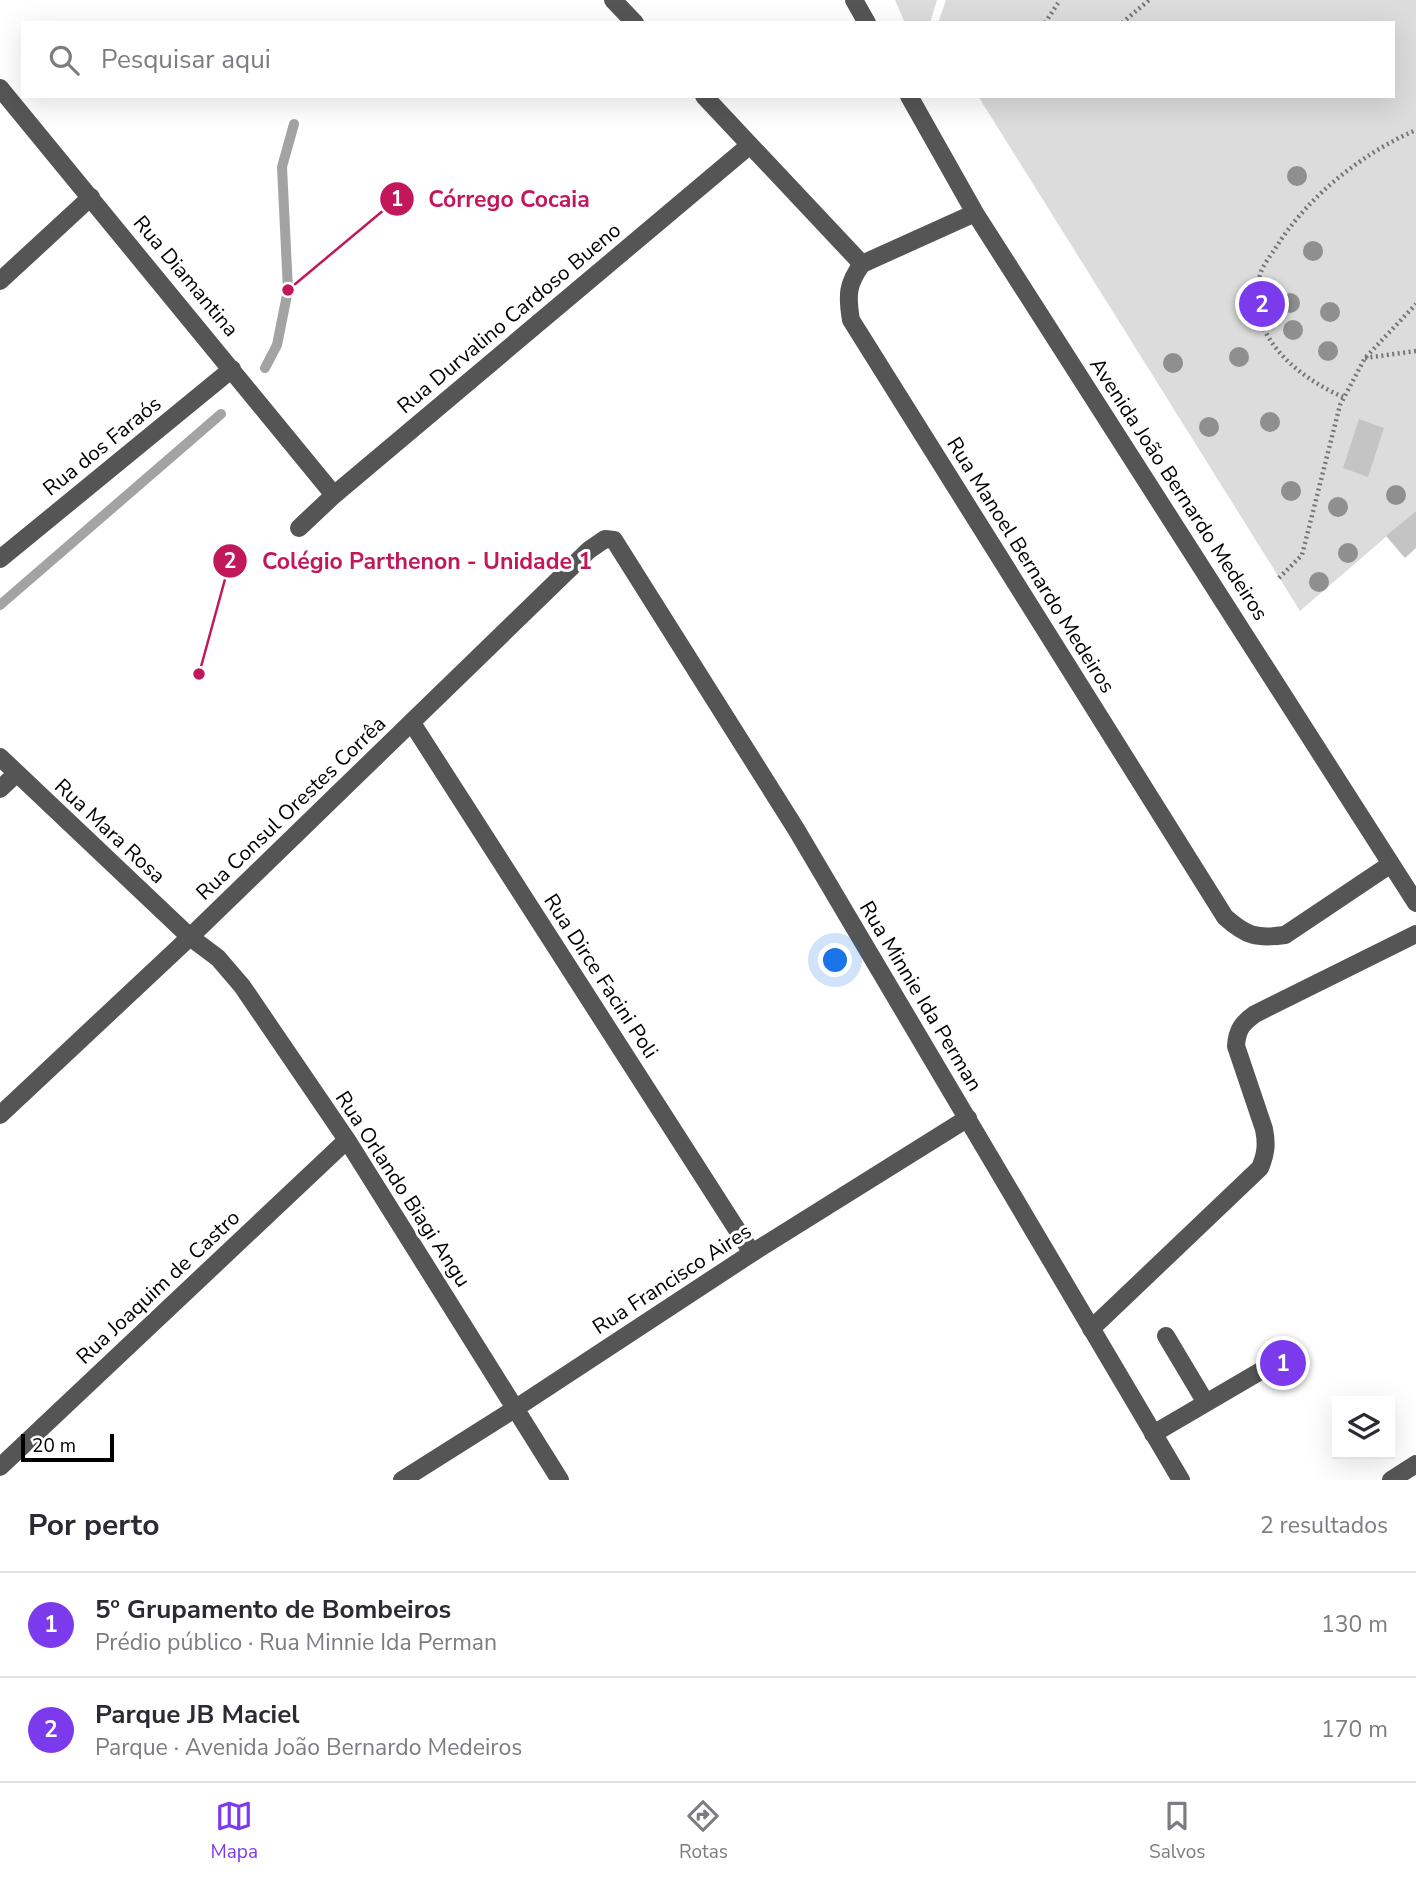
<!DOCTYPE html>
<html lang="pt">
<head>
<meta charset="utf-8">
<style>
  :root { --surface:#fff; --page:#f7f7f7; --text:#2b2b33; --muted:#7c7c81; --line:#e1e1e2; --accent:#7c3aed }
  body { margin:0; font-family:"Nunito Sans",sans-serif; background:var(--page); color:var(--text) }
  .controls { position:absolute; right:21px; bottom:21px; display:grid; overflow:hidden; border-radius:0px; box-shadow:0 7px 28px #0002 }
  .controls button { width:63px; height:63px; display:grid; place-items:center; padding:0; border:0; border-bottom:2px solid var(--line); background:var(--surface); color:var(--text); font:35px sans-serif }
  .scale { position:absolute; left:21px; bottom:18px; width:93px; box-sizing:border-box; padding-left:7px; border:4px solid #000; border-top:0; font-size:19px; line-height:24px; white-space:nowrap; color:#000; -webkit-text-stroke:5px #fff; paint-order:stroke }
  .you { position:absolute; left:836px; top:961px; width:24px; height:24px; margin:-18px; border:5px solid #fff; border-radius:50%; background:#1a73e8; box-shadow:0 0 0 10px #1a73e833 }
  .badge { display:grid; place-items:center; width:46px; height:46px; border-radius:50%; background:var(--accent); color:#fff; font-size:23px; font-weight:700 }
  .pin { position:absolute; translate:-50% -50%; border:4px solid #fff; box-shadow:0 2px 7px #0006 }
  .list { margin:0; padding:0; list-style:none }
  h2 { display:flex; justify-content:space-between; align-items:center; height:91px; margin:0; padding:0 28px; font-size:30px }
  h2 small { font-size:23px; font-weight:400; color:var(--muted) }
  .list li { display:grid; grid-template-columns:46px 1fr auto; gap:21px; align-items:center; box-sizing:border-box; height:105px; padding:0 28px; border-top:2px solid var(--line) }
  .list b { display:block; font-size:26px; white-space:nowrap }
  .list p { margin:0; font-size:23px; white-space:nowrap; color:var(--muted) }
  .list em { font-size:23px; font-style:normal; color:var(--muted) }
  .icon { flex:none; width:38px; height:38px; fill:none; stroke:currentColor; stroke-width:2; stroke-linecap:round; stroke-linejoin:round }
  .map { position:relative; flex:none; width:1416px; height:1480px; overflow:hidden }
  .search { position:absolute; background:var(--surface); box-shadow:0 7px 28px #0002; left:21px; right:21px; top:21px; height:77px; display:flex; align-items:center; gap:18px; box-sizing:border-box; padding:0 24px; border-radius:0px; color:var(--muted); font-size:26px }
  .sheet { height:301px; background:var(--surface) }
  nav { display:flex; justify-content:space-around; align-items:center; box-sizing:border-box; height:98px; border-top:2px solid var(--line); background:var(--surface); font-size:19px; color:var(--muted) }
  nav a { display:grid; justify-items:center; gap:4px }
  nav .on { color:var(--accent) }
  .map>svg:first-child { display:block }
  .green { fill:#dcdcdc }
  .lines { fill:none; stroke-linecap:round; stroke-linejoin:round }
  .stream { stroke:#a3a3a3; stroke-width:10 }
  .building { fill:#c4c4c4 }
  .path { stroke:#777; stroke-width:4.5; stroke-dasharray:2 3.5; stroke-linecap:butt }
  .minor { stroke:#555; stroke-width:18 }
  .tree { fill:#8f8f8f }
  .labels { text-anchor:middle; stroke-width:6; stroke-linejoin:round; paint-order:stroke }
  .street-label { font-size:21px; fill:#000; stroke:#fff }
  .leader { fill:none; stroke:#c2185b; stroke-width:2.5 }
  .callout-dot { fill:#c2185b; stroke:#fff; stroke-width:2.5 }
  .mark-label { font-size:21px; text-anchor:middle; font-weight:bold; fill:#fff }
  .callout-label { font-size:23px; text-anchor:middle; font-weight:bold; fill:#c2185b; stroke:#fff; stroke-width:6; stroke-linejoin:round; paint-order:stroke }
</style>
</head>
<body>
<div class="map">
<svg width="1416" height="1480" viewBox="0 0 1416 1480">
  <rect width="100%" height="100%" fill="#fff"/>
  <path class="green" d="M895,0H937L930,23H905Z
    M946,0H1416V511L1300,611L978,96H1393V23H938Z"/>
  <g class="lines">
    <path class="stream" d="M265,368L277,345L288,290L282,167L294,124
      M0,605L221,414"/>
  </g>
  <path class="building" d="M1359,419L1384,428L1368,477L1343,468Z
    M1416,511V548L1405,558L1386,536Z"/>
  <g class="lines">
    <path class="path" d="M1045,23L1060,0
      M1122,23L1149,0
      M1365,358L1416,351
      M1343,397C1295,376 1241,331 1261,272C1264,264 1270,256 1275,249C1307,197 1361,154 1416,130
      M1279,578L1302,555L1340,405L1365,358L1416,304"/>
    <path class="minor" d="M613,0L635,23
      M854,0L867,23
      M0,88L334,495
      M704,96L862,264
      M909,96L975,213L1416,903
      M975,213L862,264C847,284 847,296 851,320L1225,917C1246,936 1257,939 1285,935L1391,864
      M0,281L91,197
      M299,528L334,495L750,145
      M0,559L232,369
      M412,723L752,1253
      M0,757L190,937L218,958L242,986L347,1140L560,1480
      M0,789L16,774
      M0,1115L190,937L589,550L605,539L614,540L796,829L1181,1480
      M1091,1329L1260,1168C1266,1154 1267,1144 1264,1129L1236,1046C1237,1030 1242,1023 1255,1014L1416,934
      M1166,1336L1206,1403
      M1153,1434L1271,1365
      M0,1467L347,1140
      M402,1480L516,1408L752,1253L968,1118
      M1391,1480L1416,1464"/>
  </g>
  <g class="tree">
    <circle cx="1297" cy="176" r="10"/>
    <circle cx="1313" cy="251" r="10"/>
    <circle cx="1290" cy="303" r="10"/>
    <circle cx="1330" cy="312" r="10"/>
    <circle cx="1293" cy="330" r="10"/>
    <circle cx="1328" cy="351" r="10"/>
    <circle cx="1239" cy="357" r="10"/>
    <circle cx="1173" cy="363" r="10"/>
    <circle cx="1270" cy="422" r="10"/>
    <circle cx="1209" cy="427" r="10"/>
    <circle cx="1291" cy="491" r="10"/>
    <circle cx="1396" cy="495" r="10"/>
    <circle cx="1338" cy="507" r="10"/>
    <circle cx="1348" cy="553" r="10"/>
    <circle cx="1319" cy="582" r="10"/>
  </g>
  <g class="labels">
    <g class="street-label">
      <text transform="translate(186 276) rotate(50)" y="7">Rua Diamantina</text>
      <text transform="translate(509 318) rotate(-40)" y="7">Rua Durvalino Cardoso Bueno</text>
      <text transform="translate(102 446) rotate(-39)" y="7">Rua dos Faraós</text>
      <text transform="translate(1179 489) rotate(57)" y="7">Avenida João Bernardo Medeiros</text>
      <text transform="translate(1031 565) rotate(58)" y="7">Rua Manoel Bernardo Medeiros</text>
      <text transform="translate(291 808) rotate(-44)" y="7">Rua Consul Orestes Corrêa</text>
      <text transform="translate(110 831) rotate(43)" y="7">Rua Mara Rosa</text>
      <text transform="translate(601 976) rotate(57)" y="7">Rua Dirce Facini Poli</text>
      <text transform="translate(921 996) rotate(59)" y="7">Rua Minnie Ida Perman</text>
      <text transform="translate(403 1189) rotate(57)" y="7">Rua Orlando Biagi Angu</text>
      <text transform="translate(672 1279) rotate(-33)" y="7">Rua Francisco Aires</text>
      <text transform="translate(158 1287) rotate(-43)" y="7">Rua Joaquim de Castro</text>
    </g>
  </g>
  <path class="leader" d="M288 290L397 199M199 674L230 561"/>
  <g class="callout-dot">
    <circle cx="288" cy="290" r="7"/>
    <circle cx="199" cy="674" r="7"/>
    <circle cx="397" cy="199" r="18"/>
    <circle cx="230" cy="561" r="18"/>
  </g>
  <g class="mark-label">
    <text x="397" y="206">1</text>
    <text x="230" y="568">2</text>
  </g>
  <g class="callout-label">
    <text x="509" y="207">Córrego Cocaia</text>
    <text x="427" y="569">Colégio Parthenon - Unidade 1</text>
  </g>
</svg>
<div class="controls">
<button><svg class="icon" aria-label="layers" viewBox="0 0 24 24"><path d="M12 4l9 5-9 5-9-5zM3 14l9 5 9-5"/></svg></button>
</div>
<div class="scale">20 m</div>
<div class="you"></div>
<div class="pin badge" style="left:1283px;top:1363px">1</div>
<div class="pin badge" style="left:1262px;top:304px">2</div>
<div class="search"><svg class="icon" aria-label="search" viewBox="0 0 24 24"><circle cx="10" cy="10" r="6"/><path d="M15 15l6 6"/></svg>Pesquisar aqui</div>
</div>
<section class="sheet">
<h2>Por perto<small>2 resultados</small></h2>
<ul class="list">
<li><span class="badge">1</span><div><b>5º Grupamento de Bombeiros</b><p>Prédio público · Rua Minnie Ida Perman</p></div><em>130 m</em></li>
<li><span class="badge">2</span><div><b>Parque JB Maciel</b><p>Parque · Avenida João Bernardo Medeiros</p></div><em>170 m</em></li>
</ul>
</section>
<nav>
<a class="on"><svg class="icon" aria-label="map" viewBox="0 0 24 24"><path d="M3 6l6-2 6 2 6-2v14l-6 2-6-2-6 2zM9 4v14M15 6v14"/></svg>Mapa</a>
<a><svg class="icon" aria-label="directions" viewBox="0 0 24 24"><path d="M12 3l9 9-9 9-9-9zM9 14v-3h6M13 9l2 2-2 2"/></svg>Rotas</a>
<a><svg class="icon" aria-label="saved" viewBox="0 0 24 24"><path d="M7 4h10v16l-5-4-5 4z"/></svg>Salvos</a>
</nav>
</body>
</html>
